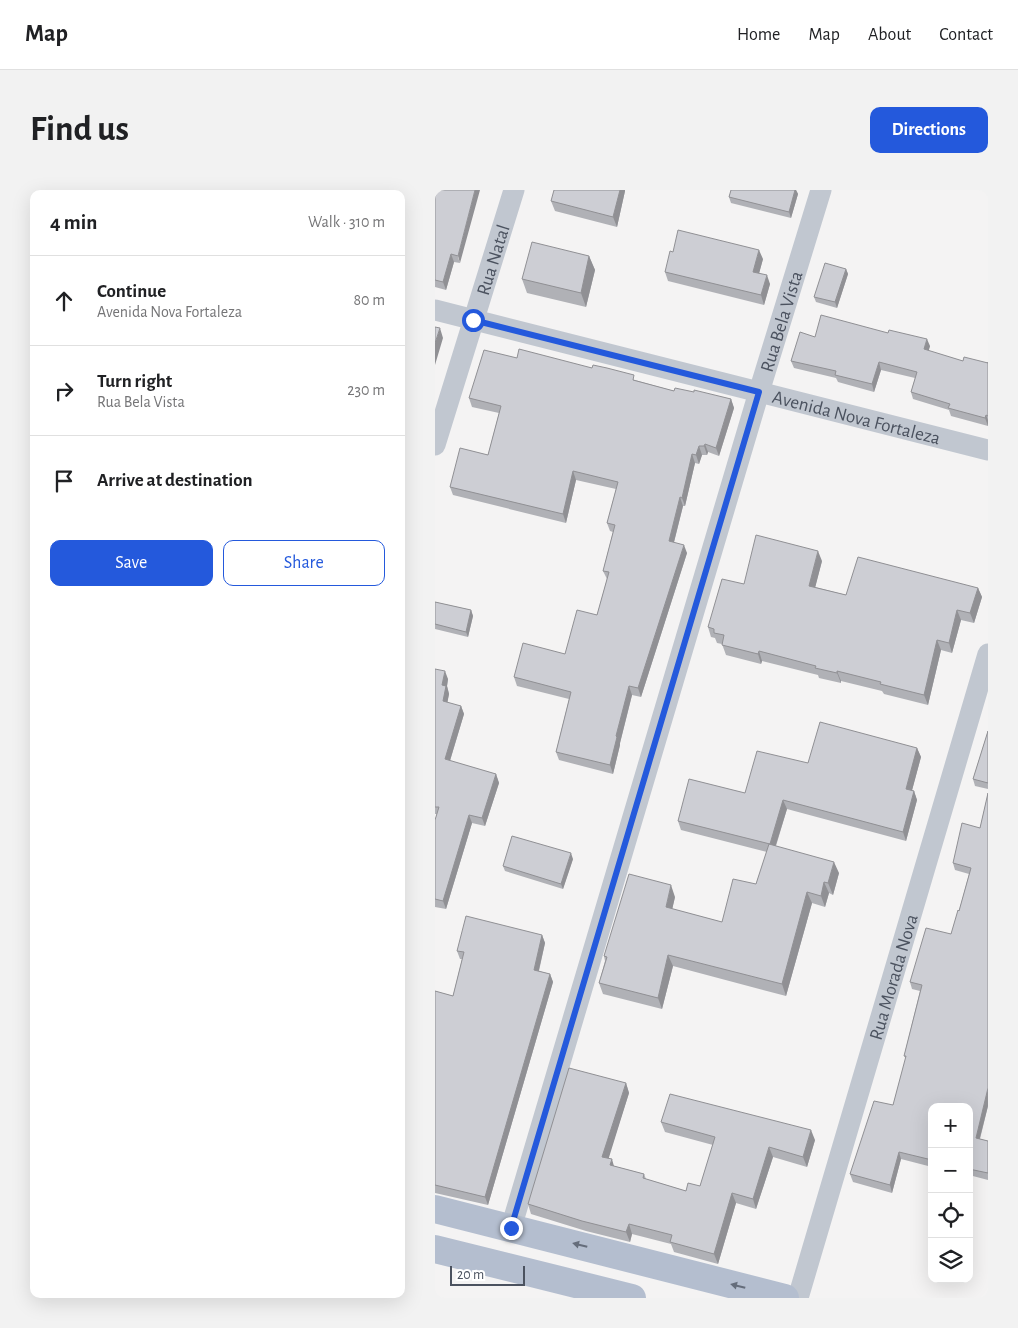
<!DOCTYPE html>
<html lang="en">
<head>
<meta charset="utf-8">
<style>
  :root { --surface:#fff; --page:#f2f2f2; --text:#202124; --muted:#757577; --line:#e0e0e0; --accent:#2459dc }
  body { margin:0; font-family:"Alegreya Sans",sans-serif; background:var(--page); color:var(--text) }
  .controls { position:absolute; right:15px; bottom:15px; display:grid; overflow:hidden; border-radius:10px; box-shadow:0 5px 20px #0002 }
  .controls button { width:45px; height:45px; display:grid; place-items:center; padding:0; border:0; border-bottom:1px solid var(--line); background:var(--surface); color:var(--text); font:25px sans-serif }
  .scale { position:absolute; left:15px; bottom:12px; width:75px; box-sizing:border-box; padding-left:5px; border:2px solid #4b525f; border-top:0; font-size:14px; line-height:18px; white-space:nowrap; color:#4b525f; -webkit-text-stroke:4px #fff; paint-order:stroke }
  .stop { position:absolute; width:15px; height:15px; margin:-11px; border:4px solid #2459dc; border-radius:50%; background:#fff }
  .stop.end { background:#2459dc; border-color:#fff; box-shadow:0 1px 5px #0008 }
  .list { margin:0; padding:0; list-style:none }
  h2 { display:flex; justify-content:space-between; align-items:center; height:65px; margin:0; padding:0 20px; font-size:21px }
  h2 small { font-size:16px; font-weight:400; color:var(--muted) }
  .list li { display:grid; grid-template-columns:32px 1fr auto; gap:15px; align-items:center; box-sizing:border-box; height:90px; padding:0 20px; border-top:1px solid var(--line) }
  .list b { display:block; font-size:19px; white-space:nowrap }
  .list p { margin:0; font-size:16px; white-space:nowrap; color:var(--muted) }
  .list em { font-size:16px; font-style:normal; color:var(--muted) }
  .actions { display:flex; gap:10px; padding:15px 20px }
  .actions a { flex:1; padding:11px 0; border:1px solid var(--accent); border-radius:10px; text-align:center; font-size:18px; color:var(--accent) }
  .actions .main { background:var(--accent); color:#fff }
  .icon { flex:none; width:28px; height:28px; fill:none; stroke:currentColor; stroke-width:2; stroke-linecap:round; stroke-linejoin:round }
  .map { position:relative; flex:none; width:553px; height:1108px; overflow:hidden; border-radius:10px }
  header { display:flex; align-items:center; gap:30px; box-sizing:border-box; height:70px; padding:0 25px; background:var(--surface); border-bottom:1px solid var(--line) }
  header strong { font-size:24px }
  nav { display:flex; gap:28px; margin-inline-start:auto; font-size:18px }
  .intro { display:flex; align-items:center; justify-content:space-between; box-sizing:border-box; height:120px; padding:0 30px }
  h1 { margin:0; font-size:35px }
  .button { padding:12px 22px; border-radius:10px; background:var(--accent); color:#fff; font-size:18px; font-weight:700 }
  main { display:flex; gap:30px; padding:0 30px }
  aside { flex:1; background:var(--surface); border-radius:10px; box-shadow:0 5px 20px #0002 }
  .map>svg:first-child { display:block }
  .lines { fill:none; stroke-linecap:round; stroke-linejoin:round }
  .minor { stroke:#c1c7d0; stroke-width:21 }
  .primary { stroke:#b4becf; stroke-width:28 }
  .wall { fill:#b0b1b6 }
  .shaded-wall { fill:#909094 }
  .building { fill:#cdced4; stroke:#909094 }
  .oneway { fill:#656d7b }
  .route { stroke:#2459dc; stroke-width:6 }
  .labels { text-anchor:middle; stroke-width:5; stroke-linejoin:round; paint-order:stroke }
  .street-label { font-size:19px; fill:#4b525f; stroke:#fff }
</style>
</head>
<body>
<header>
<strong>Map</strong>
<nav><a>Home</a><a>Map</a><a>About</a><a>Contact</a></nav>
</header>
<div class="intro"><h1>Find us</h1><a class="button">Directions</a></div>
<main>
<aside>
<h2>4 min<small>Walk · 310 m</small></h2>
<ul class="list">
<li><svg class="icon" aria-label="ahead" viewBox="0 0 24 24"><path d="M12 20V5M6 11l6-6 6 6"/></svg><div><b>Continue</b><p>Avenida Nova Fortaleza</p></div><em>80 m</em></li>
<li><svg class="icon" aria-label="right" viewBox="0 0 24 24"><path d="M7 20v-9h11M14 6l5 5-5 5"/></svg><div><b>Turn right</b><p>Rua Bela Vista</p></div><em>230 m</em></li>
<li><svg class="icon" aria-label="arrive" viewBox="0 0 24 24"><path d="M6 21V4h12l-3 4 3 4H6"/></svg><div><b>Arrive at destination</b></div></li>
</ul>
<div class="actions"><a class="main">Save</a><a>Share</a></div>
</aside>
<div class="map">
<svg width="553" height="1108" viewBox="0 0 553 1108">
  <rect width="100%" height="100%" fill="#f4f3f3"/>
  <g class="lines">
    <g class="minor">
      <path id="s1" d="M0,120L553,260"/>
      <path id="s2" d="M0,255L79,0"/>
      <path id="s3" d="M76,1038L324,202L386,0"/>
      <path id="s4" d="M363,1108L553,464"/>
    </g>
    <path class="primary" d="M0,1019L350,1108
      M0,1059L197,1108"/>
  </g>
  <path class="wall" d="M0,0L25,73L19,72L11,100L0,97Z
    M296,0H361L363,4L356,28L296,13L294,7Z
    M190,1L182,37L120,21L116,11Z
    M238,62L328,69L324,83L335,94L329,115L233,91L230,82Z
    M154,66L160,80L151,117L92,103L87,89Z
    M411,79L413,84L402,118L381,112L379,107Z
    M380,147L495,156L493,161L528,171L553,173V172V236L516,226L514,220L478,209L476,202L480,188L446,180L439,202L403,192L401,188L359,178L356,171Z
    M82,168L157,178L239,201L259,202L296,209L299,218L284,266L273,262L272,265H267L264,274L260,273L250,316H248L239,352L252,363L206,507L197,505L185,553V555L178,584L124,570L121,562L134,509L82,496L79,487L130,464L162,425L172,389L168,381L178,342L175,341L172,333L181,299L141,290L131,333L18,305L15,297L53,265L64,223L37,217L34,208Z
    M387,371L380,397L411,405L543,398L547,407L539,433L526,430L517,463L506,460L493,515L449,504L447,501L406,491V493L384,488L383,485L327,471L326,474L291,465L287,454L282,453L280,448L276,447L273,437Z
    M0,412L36,420L38,426L33,447L0,439Z
    M0,479L13,489L12,496L14,504L12,513L26,516L29,524L15,571L61,584L64,593L50,636L37,633L11,719L0,717V630L2,624H0Z
    M553,541V599L540,596L538,589Z
    M482,558L486,567L477,600L479,601L482,610L471,651L352,619L341,656L404,683L398,705L394,703L390,717L377,713L351,806L238,776L227,819L168,804L164,793L170,771L169,766L240,707L237,719L287,732L321,694L332,662L246,640L243,631L310,603L373,573Z
    M553,603V916L545,949L553,951V990L534,985V917H497V977L466,969L457,1003L418,992L415,984L458,915L471,869L469,866L485,801L477,799L475,792L516,744L524,721L534,684L520,680L518,673L545,638Z
    M138,669L128,699L70,681L68,676Z
    M107,745L110,753L104,781L115,784L118,792L53,1015L0,1003V801L18,806L27,769H25L22,761Z
    M191,893L194,903L173,968L179,976L209,984L211,989L251,1001L265,996L278,955L230,942L226,932L380,950L372,977L338,967L321,1019L301,1013L283,1074L239,1062L236,1054L197,1044L195,1052L151,1041L96,1024L93,1014Z"/>
  <path class="shaded-wall" d="M40,0H45L25,73L23,66Z
    M185,0H190V1L182,37L178,27Z
    M360,0H361L363,4L356,28L354,22Z
    M324,60L328,69L322,91L318,82Z
    M16,64L19,72L11,100L8,92Z
    M154,66L160,80L151,117L146,103Z
    M411,79L413,84L402,118L400,112Z
    M332,85L335,94L329,115L326,105Z
    M5,138L8,148L0,175V153Z
    M492,149L495,156L492,167L489,159Z
    M444,172L446,180L439,202L437,194Z
    M296,209L299,218L284,266L281,258Z
    M551,225L553,230V236L550,228Z
    M270,254L273,262L272,265L269,256Z
    M264,256L267,265L264,274L261,265Z
    M257,264L260,273L250,316L247,308Z
    M138,281L141,290L131,333L128,324Z
    M245,307L248,316L237,360L234,351Z
    M249,355L252,363L206,507L203,498Z
    M383,361L387,371L378,406L374,396Z
    M543,398L547,407L539,433L535,423Z
    M36,420L38,426L33,447L31,442Z
    M522,420L526,430L517,463L514,453Z
    M502,450L506,460L493,515L489,505Z
    M324,461L327,471L326,474L323,464Z
    M10,481L13,489L12,496L14,504L11,520L8,511L7,495Z
    M402,481L406,491V493L402,483Z
    M194,496L197,505L185,553V555L178,584L175,575L181,546Z
    M26,516L29,524L13,577L10,569Z
    M482,558L486,567L475,608L471,599Z
    M61,584L64,593L50,636L47,628Z
    M479,601L482,610L471,651L468,642Z
    M348,610L352,619L338,664L335,654Z
    M34,625L37,633L11,719L8,711Z
    M136,663L138,669L128,699L126,694Z
    M399,672L404,683L398,705L393,693Z
    M389,692L394,703L390,717L386,706Z
    M236,695L240,707L235,729L231,717Z
    M372,702L377,713L351,806L347,794Z
    M107,745L110,753L102,788L99,780Z
    M233,765L238,776L227,819L223,808Z
    M115,784L118,792L53,1015L50,1007Z
    M191,893L194,903L171,977L167,967Z
    M553,898V916L543,955L541,948Z
    M376,940L380,950L372,977L368,967Z
    M334,957L338,967L321,1019L318,1009Z
    M464,962L466,969L457,1003L455,995Z
    M177,969L180,980L175,975Z
    M297,1003L301,1013L283,1074L279,1064Z
    M194,1034L197,1044L195,1052L191,1042Z"/>
  <path class="building" d="M0,0H40L23,66L16,64L8,92L0,90Z
    M119,0H185L178,27L116,11Z
    M296,0H360L354,22L294,7Z
    M243,40L324,60L318,82L332,85L326,105L230,82L235,61L238,62Z
    M97,52L154,66L146,103L87,89Z
    M390,73L411,79L400,112L379,107Z
    M386,125L453,143L454,140L492,149L489,159L528,171L529,167L553,173V172V226L551,225L550,228L513,218L515,214L476,202L482,182L444,172L437,194L400,185L401,181L356,171L365,142L380,147Z
    M0,137L5,138L0,153Z
    M84,159L157,178L158,175L172,178L199,185L198,190L239,201L240,198L259,202V200L296,209L281,258L270,254L269,256H264L261,265L257,264L247,308L245,307L234,351L249,355L203,498L194,496L181,546L182,547L175,575L121,562L136,502L79,487L88,453L130,464L142,420L162,425L174,382L168,381L180,335L172,333L183,292L138,281L128,324L15,297L25,258L53,265L66,216L34,208L49,160L82,168Z
    M321,345L383,361L374,396L411,405L423,367L543,398L535,423L522,420L514,453L502,450L489,505L445,494L446,492L402,481V483L380,478L381,476L324,461L323,464L287,455L289,445L279,443V439L273,437L287,389L309,394Z
    M0,412L36,420L31,442L0,434Z
    M0,479L10,481L7,495L11,496L8,511L26,516L10,569L61,584L47,628L34,625L8,711L0,709V630L4,617H0Z
    M385,532L482,558L471,599L479,601L468,642L348,610L335,654L243,631L254,589L310,603L322,561L373,573Z
    M553,541V593L538,589Z
    M553,603V898L541,948L553,951V983L534,979V917H497V970L464,962L455,995L415,984L439,911L458,915L471,866H469L487,795L475,792L491,738L516,744L523,720L524,721L536,678L518,673L527,633L545,638Z
    M77,646L136,663L126,694L68,676Z
    M334,654L399,672L393,693L389,692L386,706L372,702L347,794L233,765L223,808L164,793L172,767L169,766L194,684L236,695L231,717L287,732L298,689L321,694Z
    M31,726L107,745L99,780L115,784L50,1007L0,995V801L18,806L29,762L22,761Z
    M134,878L191,893L167,967L177,969L175,975L209,984L208,988L251,1001L253,993L265,996L280,947L226,932L235,904L376,940L368,967L334,957L318,1009L297,1003L279,1064L235,1052L237,1045L194,1034L191,1042L147,1031L93,1014Z"/>
  <defs><path id="oneway-solid" d="M-6-.8H1V-3.2L6.5 0L1 3.2V.8H-6Z" transform="scale(1.25)"/></defs>
  <g class="oneway">
    <use href="#oneway-solid" transform="translate(145 1055) rotate(-166)"/>
    <use href="#oneway-solid" transform="translate(303 1096) rotate(-166)"/>
  </g>
  <g class="lines">
    <path class="route" d="M38,130L324,202L76,1038"/>
  </g>
  <g class="labels">
    <g class="street-label">
      <text dy="7" stroke="none"><textPath href="#s2" startOffset="194">Rua Natal</textPath></text>
      <text dy="7" stroke="none"><textPath href="#s3" startOffset="946">Rua Bela Vista</textPath></text>
      <text dy="7" stroke="none"><textPath href="#s1" startOffset="435">Avenida Nova Fortaleza</textPath></text>
      <text dy="7" stroke="none"><textPath href="#s4" startOffset="335">Rua Morada Nova</textPath></text>
    </g>
  </g>
</svg>
<div class="controls">
<button>+</button>
<button>−</button>
<button><svg class="icon" aria-label="locate" viewBox="0 0 24 24"><circle cx="12" cy="12" r="6"/><path d="M12 2v4M12 18v4M2 12h4M18 12h4"/></svg></button>
<button><svg class="icon" aria-label="layers" viewBox="0 0 24 24"><path d="M12 4l9 5-9 5-9-5zM3 14l9 5 9-5"/></svg></button>
</div>
<div class="scale">20 m</div>
<div class="stop" style="left:38px;top:130px"></div>
<div class="stop end" style="left:76px;top:1038px"></div>
</div>
</main>
</body>
</html>
